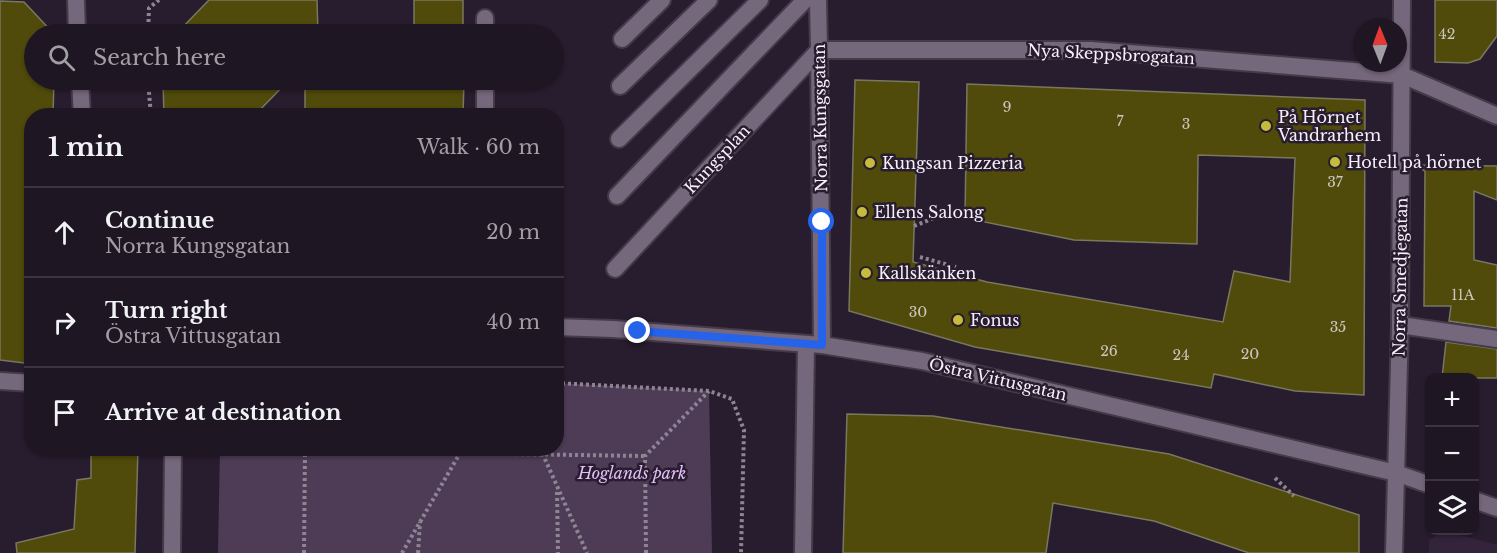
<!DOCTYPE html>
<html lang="en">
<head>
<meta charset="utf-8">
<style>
  :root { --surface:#1e1622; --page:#2b232f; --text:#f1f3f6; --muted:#a19fa5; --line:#3c3540 }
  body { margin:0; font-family:"Libre Baskerville",serif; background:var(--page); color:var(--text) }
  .controls { position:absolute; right:18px; bottom:18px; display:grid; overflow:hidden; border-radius:12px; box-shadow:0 2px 4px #0004 }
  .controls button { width:54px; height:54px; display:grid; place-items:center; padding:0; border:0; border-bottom:2px solid var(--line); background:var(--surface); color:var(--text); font:30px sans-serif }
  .compass { position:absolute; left:1353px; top:18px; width:54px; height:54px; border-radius:50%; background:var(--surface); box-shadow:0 2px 4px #0004; rotate:359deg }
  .stop { position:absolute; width:18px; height:18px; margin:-14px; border:4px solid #2563eb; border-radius:50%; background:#fff }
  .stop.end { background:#2563eb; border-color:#fff; box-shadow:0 2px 6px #0008 }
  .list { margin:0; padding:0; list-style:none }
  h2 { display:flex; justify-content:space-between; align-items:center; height:78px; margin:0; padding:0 24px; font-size:26px }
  h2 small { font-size:20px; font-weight:400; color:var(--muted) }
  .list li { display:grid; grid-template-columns:39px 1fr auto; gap:18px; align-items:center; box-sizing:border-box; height:90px; padding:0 24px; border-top:2px solid var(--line) }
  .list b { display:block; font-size:22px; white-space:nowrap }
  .list p { margin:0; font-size:20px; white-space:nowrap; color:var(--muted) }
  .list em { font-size:20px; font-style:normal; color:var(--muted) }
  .icon { flex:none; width:33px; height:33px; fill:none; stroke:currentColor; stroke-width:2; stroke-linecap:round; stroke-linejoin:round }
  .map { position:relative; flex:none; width:1497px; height:553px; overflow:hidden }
  .search { position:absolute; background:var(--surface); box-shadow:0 2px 4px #0004; left:24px; top:24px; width:540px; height:66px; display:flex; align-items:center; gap:15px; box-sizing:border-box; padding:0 21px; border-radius:33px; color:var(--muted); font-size:22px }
  .panel { position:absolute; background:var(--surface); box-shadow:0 2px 4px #0004; left:24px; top:108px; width:540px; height:348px; border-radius:24px }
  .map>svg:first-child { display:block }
  .built { fill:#34243b }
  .green { fill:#4e3c56 }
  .building { fill:#504b0b; stroke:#797760; stroke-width:1.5 }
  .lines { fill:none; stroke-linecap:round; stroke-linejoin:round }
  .service-casing { stroke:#443a48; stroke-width:20 }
  .pedestrian-casing { stroke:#443a48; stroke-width:20 }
  .minor-casing { stroke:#443a48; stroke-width:20 }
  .tertiary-casing { stroke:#443a48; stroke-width:20 }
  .path { stroke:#8e8593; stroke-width:4; stroke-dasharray:3 3; stroke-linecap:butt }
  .service { stroke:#76687c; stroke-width:16 }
  .pedestrian { stroke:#76687c; stroke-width:16 }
  .minor { stroke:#76687c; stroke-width:16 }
  .tertiary { stroke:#76687c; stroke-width:16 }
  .route { stroke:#2563eb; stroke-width:8 }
  .poi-dot { fill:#c7bb3c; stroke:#281d2e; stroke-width:2 }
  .labels { text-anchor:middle; stroke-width:5; stroke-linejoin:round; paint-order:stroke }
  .number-label { font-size:14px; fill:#cdc6bf }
  .street-label { font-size:16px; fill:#f7effb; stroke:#281d2e }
  .poi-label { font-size:16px; fill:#f7effb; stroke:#281d2e; text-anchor:start }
  .park-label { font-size:16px; font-style:italic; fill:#e4bdf6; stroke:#281d2e }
</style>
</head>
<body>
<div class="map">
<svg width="1497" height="553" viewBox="0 0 1497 553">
  <rect width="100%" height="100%" fill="#281d2e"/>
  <path class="built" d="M1445,531L1497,545V553H1429V540Z"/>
  <path class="green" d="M557,383L709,391L712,553H218L220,449L556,448Z"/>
  <path class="building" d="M209,0H317L318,34H176Z
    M414,0H463V34H414Z
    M1435,0H1497V36L1480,59L1468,63L1435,62Z
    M0,1L24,2L54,34H34V80H54L53,116H32V364L0,360Z
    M163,80H289L254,116H164Z
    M305,80H464L463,116H305Z
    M855,80L919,82L913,262L987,282L1223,322L1234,271L1290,282L1295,158L1198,155L1197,244L1074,240L965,218L967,84L1365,100L1364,395L1295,391L1214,374L1211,388L975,347L849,311Z
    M1415,165L1497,166V200L1474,191V260L1497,265V328L1449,321L1451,306H1424L1425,171Z
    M1446,342L1497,349V378H1442Z
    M847,414L933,416L1169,454L1359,515V553H1249L1154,521L1053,503L1046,553H843Z
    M91,448H138L135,553H17L16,543L74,529L77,480L91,478Z"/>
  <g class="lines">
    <defs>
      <path id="service" d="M485,34V18
        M622,39L662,0
        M620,86L709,0
        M485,116V80
        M619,139L760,0
        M617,196L805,0
        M615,269L819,50L818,0"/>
      <path id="pedestrian" d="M819,50L822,345"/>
      <path id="minor" d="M819,50H1091L1402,75L1497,116
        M1400,325L1497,339
        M0,381L32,383
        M1396,473L1430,485
        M1474,500L1497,508
        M803,553L806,344"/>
      <path id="tertiary" d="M76,0L77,34
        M80,80L82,116
        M556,327L613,329L822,345L922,361L1396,473
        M172,553L173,448
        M1394,553L1400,325L1402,0"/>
    </defs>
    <use href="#service" class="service-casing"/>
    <use href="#pedestrian" class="pedestrian-casing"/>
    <use href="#minor" class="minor-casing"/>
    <use href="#tertiary" class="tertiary-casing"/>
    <path class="path" d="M148,34L149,8L159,0
      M148,80L151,116
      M914,226L954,210
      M920,257L956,267
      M556,383L709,391L732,399L744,430L741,553
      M540,448L587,553
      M1275,478L1294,496
      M557,492L558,553
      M304,553L305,451L645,456
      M402,553L463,448
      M418,553L420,522
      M646,553L645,456L709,391"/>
    <use href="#service" class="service"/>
    <use href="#pedestrian" class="pedestrian"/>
    <use href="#minor" class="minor"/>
    <use href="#tertiary" class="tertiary"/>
  </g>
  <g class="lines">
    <path class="route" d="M638,331L822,345V222"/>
  </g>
  <g class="poi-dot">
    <circle cx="1266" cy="126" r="6"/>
    <circle cx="1335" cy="162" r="6"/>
    <circle cx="870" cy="163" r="6"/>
    <circle cx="862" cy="212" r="6"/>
    <circle cx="866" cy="273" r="6"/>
    <circle cx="958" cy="320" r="6"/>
  </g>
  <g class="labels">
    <g class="number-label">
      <text x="1447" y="39">42</text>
      <text x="1007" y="112">9</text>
      <text x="1120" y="126">7</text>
      <text x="1186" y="129">3</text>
      <text x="1335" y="187">37</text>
      <text x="1463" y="300">11A</text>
      <text x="918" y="317">30</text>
      <text x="1338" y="332">35</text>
      <text x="1109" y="356">26</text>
      <text x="1250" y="359">20</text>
      <text x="1181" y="360">24</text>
    </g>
    <g class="street-label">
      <text transform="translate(1111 54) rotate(3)" y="6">Nya Skeppsbrogatan</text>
      <text transform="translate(820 118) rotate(-91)" y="6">Norra Kungsgatan</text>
      <text transform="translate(717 159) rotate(-47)" y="6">Kungsplan</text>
      <text transform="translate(1400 277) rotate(-89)" y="6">Norra Smedjegatan</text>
      <text transform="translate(998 379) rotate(13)" y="6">Östra Vittusgatan</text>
    </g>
    <g class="poi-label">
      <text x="1278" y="123">På Hörnet<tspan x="1278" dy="18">Vandrarhem</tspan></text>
      <text x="1347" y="168">Hotell på hörnet</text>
      <text x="882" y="169">Kungsan Pizzeria</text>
      <text x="874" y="218">Ellens Salong</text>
      <text x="878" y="279">Kallskänken</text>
      <text x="970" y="326">Fonus</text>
    </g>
    <g class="park-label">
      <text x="632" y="479">Hoglands park</text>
    </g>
  </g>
</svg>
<div class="controls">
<button>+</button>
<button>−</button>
<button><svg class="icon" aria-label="layers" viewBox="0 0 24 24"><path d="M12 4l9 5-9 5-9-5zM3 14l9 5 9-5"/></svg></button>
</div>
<svg class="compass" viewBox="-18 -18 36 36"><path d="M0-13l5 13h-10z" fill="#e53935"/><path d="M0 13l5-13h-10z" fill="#a19fa5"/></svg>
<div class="stop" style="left:822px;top:222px"></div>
<div class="stop end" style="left:638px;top:331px"></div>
<div class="search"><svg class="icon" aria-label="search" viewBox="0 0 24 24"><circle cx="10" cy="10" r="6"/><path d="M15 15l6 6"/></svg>Search here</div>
<section class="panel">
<h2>1 min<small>Walk · 60 m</small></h2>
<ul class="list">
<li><svg class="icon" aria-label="ahead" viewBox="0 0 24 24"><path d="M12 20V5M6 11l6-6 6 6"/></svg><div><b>Continue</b><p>Norra Kungsgatan</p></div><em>20 m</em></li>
<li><svg class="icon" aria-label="right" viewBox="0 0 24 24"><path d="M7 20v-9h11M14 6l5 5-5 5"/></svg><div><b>Turn right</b><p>Östra Vittusgatan</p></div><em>40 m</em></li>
<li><svg class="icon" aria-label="arrive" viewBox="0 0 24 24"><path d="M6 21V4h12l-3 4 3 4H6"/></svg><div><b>Arrive at destination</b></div></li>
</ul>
</section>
</div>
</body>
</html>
